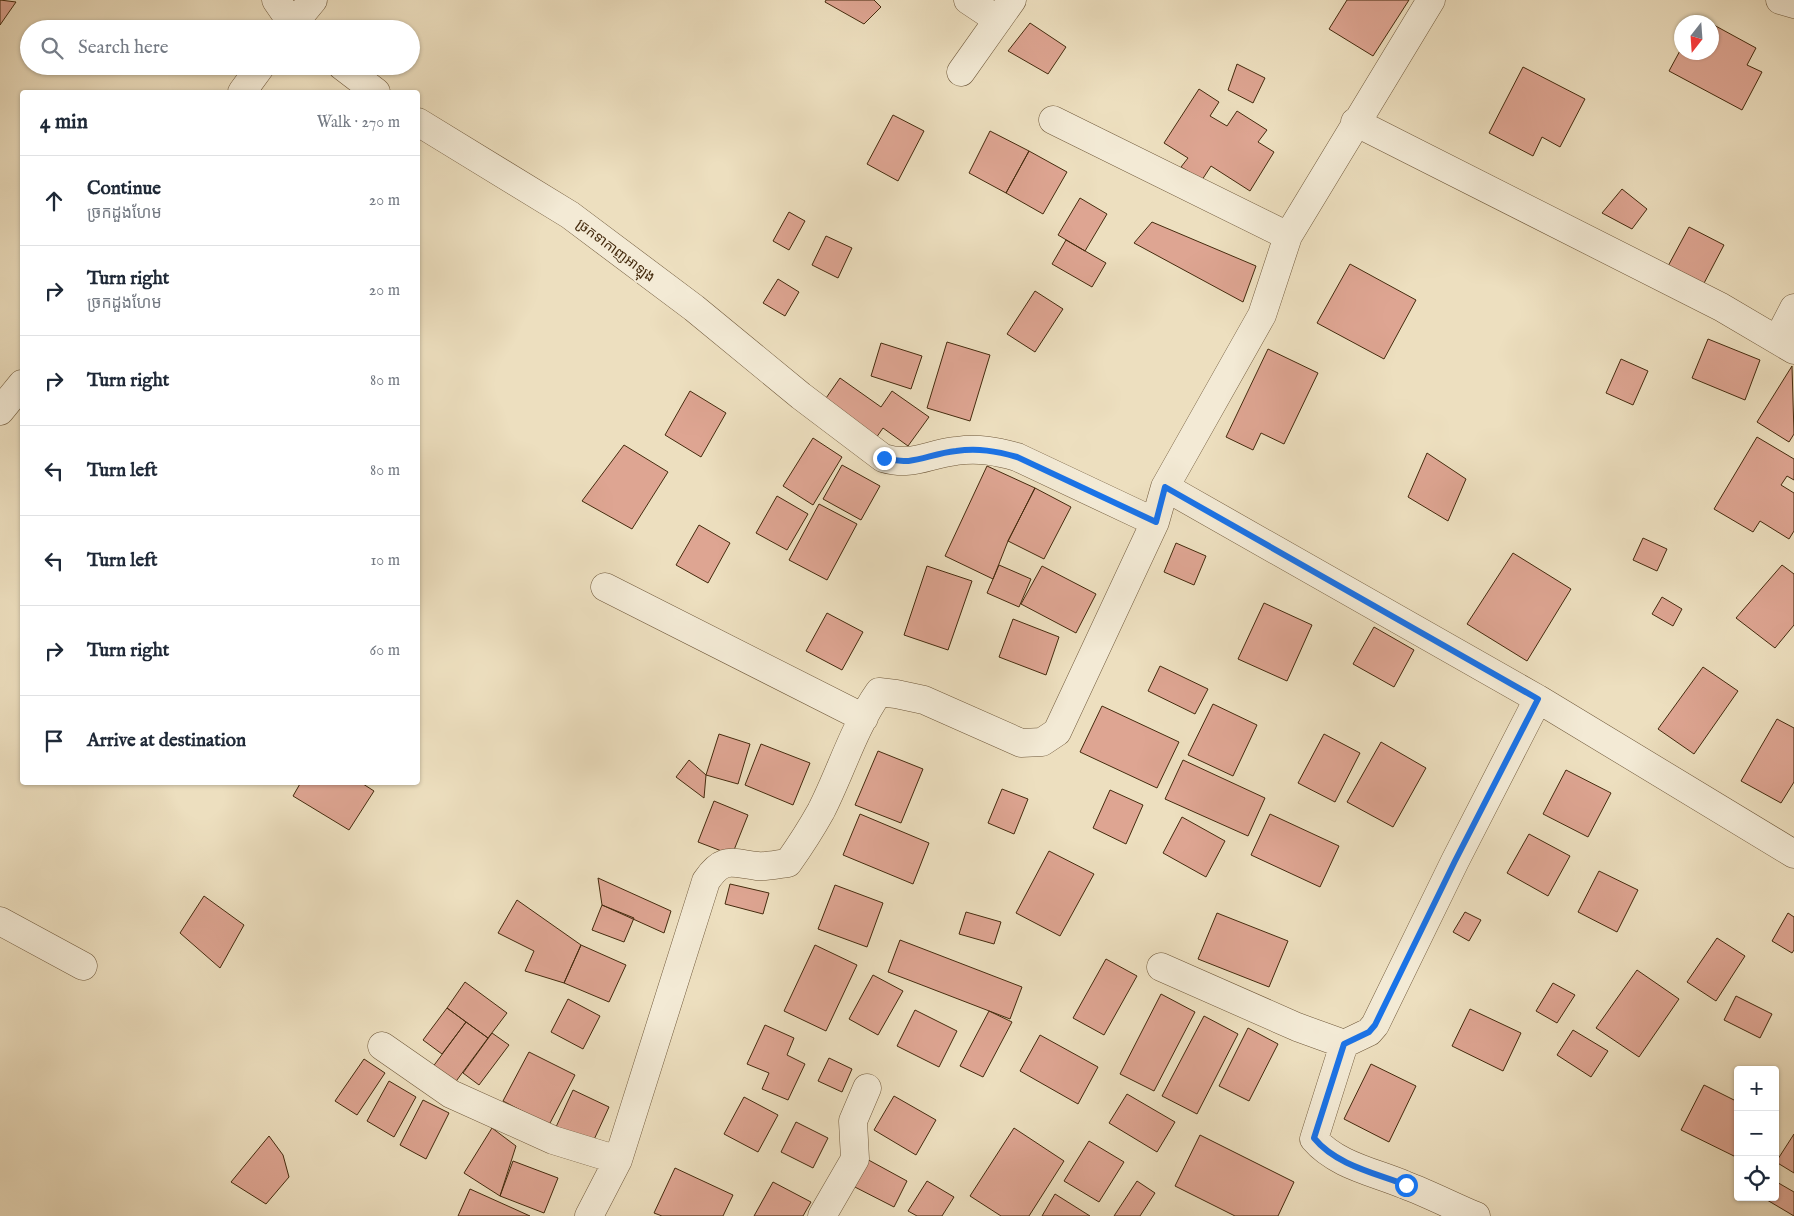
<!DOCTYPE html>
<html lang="en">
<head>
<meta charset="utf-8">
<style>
  :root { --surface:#fff; --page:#f6f6f7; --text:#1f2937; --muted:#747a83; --line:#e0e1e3 }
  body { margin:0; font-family:"IM FELL English","Noto Sans Khmer",serif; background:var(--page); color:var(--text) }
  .controls { position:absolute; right:15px; bottom:15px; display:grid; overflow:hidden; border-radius:5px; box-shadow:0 1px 4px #0004 }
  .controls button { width:45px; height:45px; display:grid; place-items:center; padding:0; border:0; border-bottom:1px solid var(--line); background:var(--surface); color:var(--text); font:25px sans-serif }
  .compass { position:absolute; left:1674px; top:15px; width:45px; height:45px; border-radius:50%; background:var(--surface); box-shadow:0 1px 4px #0004; rotate:197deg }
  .stop { position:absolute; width:15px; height:15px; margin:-11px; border:4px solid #1a73e8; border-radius:50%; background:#fff }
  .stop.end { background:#1a73e8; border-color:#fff; box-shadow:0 1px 5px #0008 }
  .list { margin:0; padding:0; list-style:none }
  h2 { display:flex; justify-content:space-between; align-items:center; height:65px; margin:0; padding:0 20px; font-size:21px }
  h2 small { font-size:16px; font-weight:400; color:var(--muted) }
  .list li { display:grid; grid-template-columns:32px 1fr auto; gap:15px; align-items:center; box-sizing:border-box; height:90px; padding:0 20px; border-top:1px solid var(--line) }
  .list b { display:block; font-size:19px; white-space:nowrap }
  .list p { margin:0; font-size:16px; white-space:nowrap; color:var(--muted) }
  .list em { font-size:16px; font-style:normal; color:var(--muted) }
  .icon { flex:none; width:28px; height:28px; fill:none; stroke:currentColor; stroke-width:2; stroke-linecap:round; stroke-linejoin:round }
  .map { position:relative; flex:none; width:1794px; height:1216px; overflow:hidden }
  .search { position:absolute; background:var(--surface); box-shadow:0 1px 4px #0004; left:20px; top:20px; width:400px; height:55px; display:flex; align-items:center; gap:12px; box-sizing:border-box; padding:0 18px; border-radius:28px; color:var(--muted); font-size:19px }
  .panel { position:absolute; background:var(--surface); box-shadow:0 1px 4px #0004; left:20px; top:90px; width:400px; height:695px; border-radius:5px }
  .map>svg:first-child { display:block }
  .building { fill:#dea592; stroke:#452b0e }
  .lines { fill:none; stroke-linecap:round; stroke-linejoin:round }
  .minor-casing { stroke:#6f583a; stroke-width:29 }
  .minor { stroke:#f3ead5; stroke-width:28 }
  .route { stroke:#1a73e8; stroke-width:6 }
  .labels { text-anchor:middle; stroke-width:4; stroke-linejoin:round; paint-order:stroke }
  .street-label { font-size:14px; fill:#452b0e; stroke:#f3ead5 }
</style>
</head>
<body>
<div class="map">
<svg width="1794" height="1216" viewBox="0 0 1794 1216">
  <rect width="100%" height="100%" fill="#eddfbf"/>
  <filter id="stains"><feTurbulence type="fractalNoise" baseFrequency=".004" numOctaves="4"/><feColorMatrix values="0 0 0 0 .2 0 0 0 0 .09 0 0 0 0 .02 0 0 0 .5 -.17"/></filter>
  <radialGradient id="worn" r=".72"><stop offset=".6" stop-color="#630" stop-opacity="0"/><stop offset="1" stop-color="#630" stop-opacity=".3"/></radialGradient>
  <path class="building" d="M0,0L16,2L0,25Z
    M826,0H874L881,7L864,24L825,2Z
    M1347,0H1409L1373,56L1329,29Z
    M1698,17L1708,22H1695Z
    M1030,23L1066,47L1048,74L1008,51Z
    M1712,24L1756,48L1747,65L1762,72L1742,110L1669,71L1682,47V52H1712Z
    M1237,64L1265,78L1253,103L1228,90Z
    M1523,67L1585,99L1560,147L1542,137L1533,156L1489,133Z
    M1199,89L1219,102L1210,116L1227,126L1237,111L1267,130L1258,142L1274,152L1250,191L1211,166L1202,180L1181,167L1188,158L1164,143Z
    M893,115L924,131L898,181L867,164Z
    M990,131L1029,151L1006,193L969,173Z
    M1029,151L1067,172L1043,214L1006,193Z
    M1622,189L1647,209L1632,229L1602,213Z
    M1080,198L1107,214L1085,251L1058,235Z
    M789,212L805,221L789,250L773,241Z
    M1152,222L1256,266L1243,302L1134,243Z
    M1689,227L1724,245L1702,287L1667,268Z
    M826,236L852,248L838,278L812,265Z
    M1066,240L1106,263L1092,287L1052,264Z
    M1350,264L1416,300L1384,359L1317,323Z
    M778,279L799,292L785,316L763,303Z
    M1035,291L1063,309L1035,352L1007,334Z
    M1708,339L1760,360L1745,400L1692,378Z
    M947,342L990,355L970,421L927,408Z
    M881,343L922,356L911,389L871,376Z
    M1268,349L1318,373L1284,444L1261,433L1253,450L1226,437Z
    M1621,359L1648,371L1633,405L1606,393Z
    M1792,366L1794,434L1789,442L1757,422Z
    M840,378L881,407L892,391L929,417L908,446L883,428L876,438L824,401Z
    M690,391L726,413L701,457L665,435Z
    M1757,437L1794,459V480L1787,476L1781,485L1794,493V531L1789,539L1760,521L1753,532L1714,509Z
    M813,438L842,457L813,505L783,486Z
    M624,445L668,472L632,529L582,501Z
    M1427,453L1466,479L1448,521L1408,497Z
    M842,465L880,486L861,520L823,499Z
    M987,466L1035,488L1008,541L993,579L945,556Z
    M1035,488L1071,507L1044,559L1008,541Z
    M777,496L808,514L787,550L756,533Z
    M819,504L857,524L827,580L789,560Z
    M699,525L730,543L708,583L676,565Z
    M1643,538L1667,549L1657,571L1633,560Z
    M1176,543L1206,556L1194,585L1164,572Z
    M1513,553L1571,589L1527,661L1467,624Z
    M999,565L1031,579L1019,607L987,593Z
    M1782,565L1794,574V625L1775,648L1736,618Z
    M927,566L972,581L948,650L904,635Z
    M1042,566L1096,594L1076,633L1021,604Z
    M1662,597L1682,609L1673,626L1652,614Z
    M1264,603L1312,625L1287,681L1238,659Z
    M827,613L863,632L842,670L806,651Z
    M1013,619L1059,637L1046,675L999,657Z
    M1374,627L1414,650L1394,687L1353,664Z
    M1160,666L1208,689L1195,714L1148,691Z
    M1703,667L1738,691L1694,754L1658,729Z
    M1213,704L1257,725L1233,776L1188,755Z
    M1102,706L1179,742L1157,788L1080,752Z
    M1777,719L1794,728V782L1781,803L1741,781Z
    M719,734L750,744L738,784L706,775Z
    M1324,734L1360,753L1335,802L1298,783Z
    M1381,742L1426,768L1393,827L1347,802Z
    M761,744L810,763L793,805L745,785Z
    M878,751L923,769L901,823L855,805Z
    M689,760L706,775L704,798L676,777Z
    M1183,760L1265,798L1248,836L1165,799Z
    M1566,770L1611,793L1588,837L1543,814Z
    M301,782H360L374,791L349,830L293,796Z
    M1002,789L1028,799L1014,834L988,823Z
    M1110,790L1143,805L1126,844L1093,828Z
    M714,801L748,815L732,855L698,842Z
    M860,814L929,843L913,884L843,855Z
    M1270,814L1339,846L1320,887L1251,855Z
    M1182,817L1225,841L1206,877L1163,853Z
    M1529,834L1570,856L1548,896L1507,873Z
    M1049,851L1094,874L1060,936L1016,913Z
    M1599,871L1638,890L1617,932L1578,912Z
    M598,878L671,911L664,933L602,905Z
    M730,884L769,893L763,914L725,904Z
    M835,885L883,903L867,947L818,929Z
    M204,896L244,925L220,968L180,933Z
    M517,900L581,945L564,983L525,971L534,951L498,933Z
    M602,905L634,918L624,942L592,930Z
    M966,912L1001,922L994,944L959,934Z
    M1465,912L1481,920L1469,941L1453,932Z
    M1217,913L1288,941L1269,987L1198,959Z
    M1788,913L1794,917V950L1792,953L1772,941Z
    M1717,938L1745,956L1716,1001L1687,982Z
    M900,940L1022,987L1010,1019L888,972Z
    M581,945L626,965L609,1002L564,983Z
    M815,945L857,965L826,1031L784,1011Z
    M1106,959L1137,976L1104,1035L1073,1018Z
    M1637,970L1679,999L1639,1057L1596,1028Z
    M873,975L903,991L878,1035L849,1019Z
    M465,982L507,1013L488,1038L447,1008Z
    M1553,983L1575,995L1557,1023L1536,1011Z
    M1161,994L1195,1012L1154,1091L1120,1074Z
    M1736,996L1772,1014L1760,1038L1724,1020Z
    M568,999L600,1016L583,1049L551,1032Z
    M447,1008L466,1022L442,1054L423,1040Z
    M1470,1009L1521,1033L1503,1071L1452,1046Z
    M915,1010L957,1031L939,1067L897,1046Z
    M989,1011L1012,1022L983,1077L960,1066Z
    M1204,1016L1238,1034L1197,1114L1162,1096Z
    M466,1022L488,1038L454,1084L432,1068Z
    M765,1025L794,1038L787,1055L805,1064L788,1100L762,1089L769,1073L747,1064Z
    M1248,1028L1278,1044L1249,1101L1219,1086Z
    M1573,1030L1608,1051L1591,1077L1557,1055Z
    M492,1033L509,1045L479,1085L463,1073Z
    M1040,1035L1098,1067L1078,1104L1020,1071Z
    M529,1052L575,1075L549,1125L503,1101Z
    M829,1058L852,1069L842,1092L818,1081Z
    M364,1059L385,1073L357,1115L335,1101Z
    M1371,1064L1416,1086L1389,1142L1344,1119Z
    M389,1081L416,1097L394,1137L367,1121Z
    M1704,1085L1738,1102V1158L1681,1130Z
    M573,1090L609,1107L592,1144L556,1127Z
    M1127,1094L1175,1122L1157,1152L1109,1123Z
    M894,1096L936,1120L916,1155L874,1130Z
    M744,1097L778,1115L758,1152L724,1134Z
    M423,1100L449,1113L426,1159L400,1145Z
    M796,1122L828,1138L813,1168L781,1152Z
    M492,1128L516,1146L500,1196L464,1173Z
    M1014,1128L1064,1161L1029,1216H1001L970,1196Z
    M1794,1134V1173L1776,1162Z
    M1200,1135L1294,1182L1278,1216H1235L1175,1186Z
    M269,1136L283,1155L289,1177L266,1204L231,1182Z
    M1089,1141L1124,1162L1099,1202L1064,1181Z
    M863,1157L907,1181L894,1207L849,1184Z
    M513,1161L558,1178L544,1213L500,1196Z
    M675,1168L733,1195L723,1216H662L654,1213Z
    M927,1181L954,1197L942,1216H917L908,1211Z
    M1137,1181L1155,1193L1140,1216H1114Z
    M1775,1181L1794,1192V1216L1762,1197H1775Z
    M773,1182L811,1202L803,1216H754Z
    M470,1189L530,1216H458Z
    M1055,1194L1090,1216H1042Z"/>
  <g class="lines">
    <defs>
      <path id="minor" d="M276,0L296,29
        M968,0L998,20
        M1780,0L1794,4
        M289,29L313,0
        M342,66L376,92
        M961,72L1012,0
        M242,92L261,66
        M1053,120L1288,236
        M418,122L570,215L694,308L801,396L883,458C913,467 927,454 956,451C978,448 996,451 1017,457L1155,522
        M1355,122L1721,307L1794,350
        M1778,339L1794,308
        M0,411L22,384
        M1165,487L1538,699L1794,854
        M605,587L864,718
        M0,921L83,966
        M1161,967L1297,1027L1344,1044L1369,1032L1375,1025L1455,861L1538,699
        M1344,1044L1314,1139C1336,1165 1374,1172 1405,1185C1429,1194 1452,1206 1476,1216
        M382,1046L451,1094L553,1140L618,1160
        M589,1216L618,1160L706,881C723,856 731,863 757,866C767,867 778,864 788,863C800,846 811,829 821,811C841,772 853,729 879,692L896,694L924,700L1021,743L1042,742L1057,732L1155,522L1165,487L1262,315L1288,236L1431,0
        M822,1216L855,1159L853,1121L867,1088"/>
    </defs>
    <use href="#minor" class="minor-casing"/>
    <use href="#minor" class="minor"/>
  </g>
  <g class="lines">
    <path class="route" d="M884,458C913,467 927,454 956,451C978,448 996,451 1017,457L1156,522L1165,487L1538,699L1455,861L1375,1025L1369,1032L1344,1044L1314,1138C1336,1165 1375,1173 1406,1185"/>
  </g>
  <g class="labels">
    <g class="street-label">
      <text transform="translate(616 250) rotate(37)" y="5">ច្រកទាកាញអាឡុង</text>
    </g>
  </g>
  <rect width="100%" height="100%" filter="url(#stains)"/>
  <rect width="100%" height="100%" fill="url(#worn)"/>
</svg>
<div class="controls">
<button>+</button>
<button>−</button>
<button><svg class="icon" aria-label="locate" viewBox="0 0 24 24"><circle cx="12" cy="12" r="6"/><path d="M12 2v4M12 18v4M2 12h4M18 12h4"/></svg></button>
</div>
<svg class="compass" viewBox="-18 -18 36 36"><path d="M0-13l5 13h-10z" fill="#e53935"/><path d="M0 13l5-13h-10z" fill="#747a83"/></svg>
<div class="stop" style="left:1406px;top:1185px"></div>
<div class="stop end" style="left:884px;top:458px"></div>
<div class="search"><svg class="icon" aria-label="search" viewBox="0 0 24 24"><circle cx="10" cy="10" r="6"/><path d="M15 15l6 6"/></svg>Search here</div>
<section class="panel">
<h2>4 min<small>Walk · 270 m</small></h2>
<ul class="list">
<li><svg class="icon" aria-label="ahead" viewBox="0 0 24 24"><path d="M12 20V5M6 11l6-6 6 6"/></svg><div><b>Continue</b><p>ច្រកដួងហែម</p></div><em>20 m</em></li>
<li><svg class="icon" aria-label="right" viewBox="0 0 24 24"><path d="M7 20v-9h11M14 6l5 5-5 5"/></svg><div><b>Turn right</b><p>ច្រកដួងហែម</p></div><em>20 m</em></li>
<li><svg class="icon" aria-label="right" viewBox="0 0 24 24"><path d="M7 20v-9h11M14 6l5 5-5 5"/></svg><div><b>Turn right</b></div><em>80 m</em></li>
<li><svg class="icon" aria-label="left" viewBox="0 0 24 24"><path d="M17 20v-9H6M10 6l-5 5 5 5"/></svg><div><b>Turn left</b></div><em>80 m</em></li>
<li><svg class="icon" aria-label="left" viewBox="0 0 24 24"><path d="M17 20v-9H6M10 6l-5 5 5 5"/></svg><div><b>Turn left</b></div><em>10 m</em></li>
<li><svg class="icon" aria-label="right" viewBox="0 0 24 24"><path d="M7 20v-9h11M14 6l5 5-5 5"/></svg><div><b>Turn right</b></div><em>60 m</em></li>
<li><svg class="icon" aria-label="arrive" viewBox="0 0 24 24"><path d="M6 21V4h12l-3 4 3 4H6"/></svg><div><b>Arrive at destination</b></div></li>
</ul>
</section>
</div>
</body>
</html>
